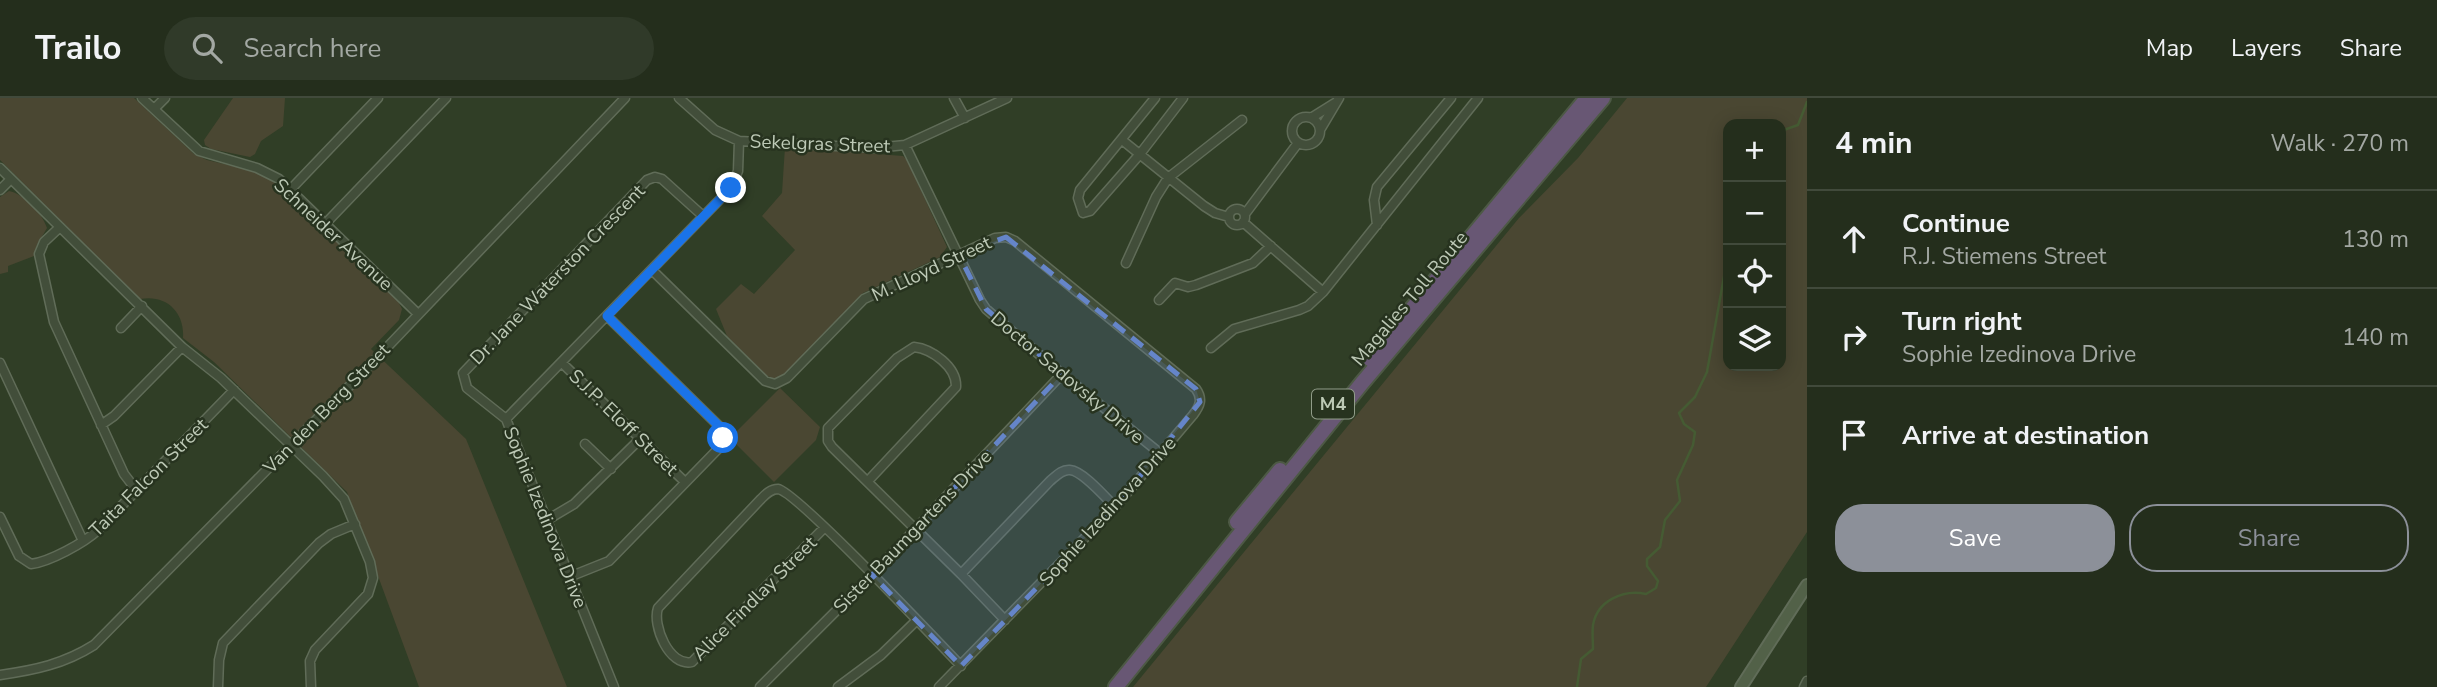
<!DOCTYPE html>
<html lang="en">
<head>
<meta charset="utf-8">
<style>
  :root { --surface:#242e1c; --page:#303a29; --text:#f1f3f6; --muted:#a3a8a3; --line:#414a3b; --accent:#8c9099 }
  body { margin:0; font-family:"Nunito Sans",sans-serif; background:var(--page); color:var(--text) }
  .controls { position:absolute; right:21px; top:21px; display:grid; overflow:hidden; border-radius:14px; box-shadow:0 4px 18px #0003 }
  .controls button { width:63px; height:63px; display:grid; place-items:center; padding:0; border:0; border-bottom:2px solid var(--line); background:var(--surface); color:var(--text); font:35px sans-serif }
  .stop { position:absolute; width:21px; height:21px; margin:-16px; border:5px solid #1a73e8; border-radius:50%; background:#fff }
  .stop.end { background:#1a73e8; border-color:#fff; box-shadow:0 2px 7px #0008 }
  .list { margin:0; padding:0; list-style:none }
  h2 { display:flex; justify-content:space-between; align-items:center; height:91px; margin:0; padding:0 28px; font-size:30px }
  h2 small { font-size:23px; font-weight:400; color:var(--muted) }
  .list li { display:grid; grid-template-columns:46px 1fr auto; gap:21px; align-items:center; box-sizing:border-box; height:98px; padding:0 28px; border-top:2px solid var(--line) }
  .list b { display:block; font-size:26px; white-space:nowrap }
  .list p { margin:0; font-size:23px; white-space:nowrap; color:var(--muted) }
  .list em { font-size:23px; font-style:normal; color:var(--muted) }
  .actions { display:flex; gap:14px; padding:21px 28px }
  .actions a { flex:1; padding:16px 0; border:2px solid var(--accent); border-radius:28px; text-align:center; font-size:24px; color:var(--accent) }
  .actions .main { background:var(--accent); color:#fff }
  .icon { flex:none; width:38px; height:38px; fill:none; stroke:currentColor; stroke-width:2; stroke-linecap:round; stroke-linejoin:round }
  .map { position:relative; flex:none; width:1807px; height:589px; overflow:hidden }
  header { display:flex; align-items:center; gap:42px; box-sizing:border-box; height:98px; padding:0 35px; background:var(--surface); border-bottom:2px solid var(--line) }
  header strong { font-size:33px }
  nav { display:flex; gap:38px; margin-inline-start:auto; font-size:24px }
  .search { width:490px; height:63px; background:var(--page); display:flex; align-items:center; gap:18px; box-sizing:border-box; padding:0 24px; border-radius:38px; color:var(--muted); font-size:26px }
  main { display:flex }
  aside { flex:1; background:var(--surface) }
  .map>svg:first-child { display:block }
  .green { fill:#4a4732; fill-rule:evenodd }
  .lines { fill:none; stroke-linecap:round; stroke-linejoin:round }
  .stream { stroke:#455b33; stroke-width:2.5 }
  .street-casing { stroke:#606c58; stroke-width:11 }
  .secondary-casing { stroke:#606c58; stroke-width:14 }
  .highway-casing { stroke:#4d5945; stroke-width:18 }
  .street { stroke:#424e3a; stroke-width:8 }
  .secondary { stroke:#526148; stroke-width:10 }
  .highway { stroke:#685774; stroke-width:14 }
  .route { stroke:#1a73e8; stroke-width:9 }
  .marked { fill:#6585c9; fill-opacity:0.2; stroke:#6585c9; stroke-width:5; stroke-dasharray:14 9; stroke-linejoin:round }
  .labels { text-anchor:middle; stroke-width:5; stroke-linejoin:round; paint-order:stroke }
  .shield { fill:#27331f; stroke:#909c89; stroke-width:2 }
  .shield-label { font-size:18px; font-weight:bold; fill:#bdc9b6 }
  .street-label { font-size:19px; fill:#bdc9b6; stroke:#27331f }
</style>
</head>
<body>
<header>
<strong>Trailo</strong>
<div class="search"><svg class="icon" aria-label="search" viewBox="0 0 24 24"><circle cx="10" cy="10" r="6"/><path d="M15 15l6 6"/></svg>Search here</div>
<nav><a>Map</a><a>Layers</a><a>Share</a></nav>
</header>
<main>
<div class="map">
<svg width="1807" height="589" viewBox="0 0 1807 589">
  <rect width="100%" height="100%" fill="#303e26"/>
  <path class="green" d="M0,0H134L194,56L207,62L254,73L277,84L396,199L402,211L399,222L371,251L466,341L567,589H419L347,394L214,264L183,240C185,214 166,196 140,201L0,62Z
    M233,0H285L283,28L261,43L255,56L250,59L211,51L205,47L204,42Z
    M1627,0H1807V434L1706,589H1133L1519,120L1578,60ZM1728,26H1781V268H1728Z
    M785,49L903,58L907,62L947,149L940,159L863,195L782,279L775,281L767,278L727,238L716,211L741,186L754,196L795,152L762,118L782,95Z
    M9,93C24,96 42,115 47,130L37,147L34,158L8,168V174L0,176V99Z
    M780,290L820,329L816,342L774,384L730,340Z"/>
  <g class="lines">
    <path class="stream" d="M1781,33L1798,27L1807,4
      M1577,589L1581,561L1593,551C1593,543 1592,535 1593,527C1597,503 1623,491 1646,496L1656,490L1658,483L1647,468V461L1660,449L1665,422L1680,403L1677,382L1693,347L1695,334L1684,326L1679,315L1695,299L1707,274L1728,156V49"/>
    <defs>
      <path id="street" d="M142,0L199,53L257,70L279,81L417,215
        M679,0L715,32L739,43L875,50L905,47L1007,0
        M954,0L965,20
        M1155,0L1080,92L1078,100L1083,115L1090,113L1140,56L1183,0
        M154,11L165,0
        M1292 33a14 14 0 1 1 28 0a14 14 0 1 1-28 0Z
        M1311,20L1335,5
        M1320,32L1339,0
        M1122,42L1204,108L1215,115L1229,119
        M905,47L980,202L986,211L1062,276L1161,356
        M0,70L182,249L221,280L323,378L344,401L370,464L373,480L368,496L315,552L310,563L311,589
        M291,91L378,0
        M0,92L11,81
        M1229 119a8 8 0 1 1 16 0a8 8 0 1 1-16 0Z
        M1245,116L1298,45
        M1243,124L1323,194
        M326,125L446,0
        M1377,127L1374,102L1377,89L1451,0
        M60,129L44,144L39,156L54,224L124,376L137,393
        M1126,165L1156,99L1168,80L1242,22
        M652,172L765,283L775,286L787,280L864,201L995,140L1006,139L1015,143L1196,291C1203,301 1200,308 1193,317L1115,409L939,589
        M1159,202L1175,185L1188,189L1196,187L1253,165L1271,148
        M121,230L142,208
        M1211,250L1234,231L1299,212L1308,208L1323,194L1478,0
        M0,265L83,443
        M562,265L685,384
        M506,321L731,90L738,73L739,43
        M101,327L114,318L182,249
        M585,346L611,371
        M868,383L956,289C957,269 932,251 914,249L897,260L828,330V343L832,349L961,476L1005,522
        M0,419L19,458L31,466C49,464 84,445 98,432L234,292
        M547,422L574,406L640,341
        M824,430L692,564C669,569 652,527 658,510L760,402C765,397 770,391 778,391C796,393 939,545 961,568
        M961,476L1050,383C1056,378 1062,371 1070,372C1083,373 1106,400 1115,409
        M569,479L609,463L719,350L723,340L720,329L607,218
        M0,577C35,572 64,566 94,547L375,262L625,0
        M218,589L219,562L223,545L319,445L331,436L355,426
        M614,589L506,321L467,290L463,275L647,82L655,79L662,81L703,118
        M760,589L872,477L1062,276
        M838,589L881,557L917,522
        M1804,589L1807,583"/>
      <path id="secondary" d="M1741,589L1807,487"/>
      <path id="highway" d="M1370,261L1587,0
        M1237,424L1280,372
        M1116,589L1362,285L1603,0"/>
    </defs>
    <use href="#street" class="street-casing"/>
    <use href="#secondary" class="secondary-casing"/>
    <use href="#highway" class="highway-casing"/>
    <use href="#street" class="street"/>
    <use href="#secondary" class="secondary"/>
    <use href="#highway" class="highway"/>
  </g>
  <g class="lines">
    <path class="route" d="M723,340L720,329L607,218L731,90"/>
  </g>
  <path class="marked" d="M1006,139L1196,291L1200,304L1115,409L961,568L872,477L1062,276L986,211L959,157Z"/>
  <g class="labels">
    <rect class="shield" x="1312" y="291.5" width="42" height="29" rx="5"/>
    <g class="shield-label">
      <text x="1333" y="312">M4</text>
    </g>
    <g class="street-label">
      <text transform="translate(820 45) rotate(2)" y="7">Sekelgras Street</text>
      <text transform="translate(334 136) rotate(43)" y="7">Schneider Avenue</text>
      <text transform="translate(931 170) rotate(-25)" y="7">M. Lloyd Street</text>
      <text transform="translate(557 176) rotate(-46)" y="7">Dr. Jane Waterston Crescent</text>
      <text transform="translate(1409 200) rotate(-50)" y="7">Magalies Toll Route</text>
      <text transform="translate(1068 279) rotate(40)" y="7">Doctor Sadovsky Drive</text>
      <text transform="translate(326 310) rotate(-46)" y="7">Van den Berg Street</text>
      <text transform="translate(624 324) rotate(44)" y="7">S.J.P. Eloff Street</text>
      <text transform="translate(148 379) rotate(-45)" y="7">Taita Falcon Street</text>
      <text transform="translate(1107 413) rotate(-48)" y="7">Sophie Izedinova Drive</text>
      <text transform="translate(546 419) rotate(68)" y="7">Sophie Izedinova Drive</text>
      <text transform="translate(912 433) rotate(-46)" y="7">Sister Baumgartens Drive</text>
      <text transform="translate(754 500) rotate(-45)" y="7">Alice Findlay Street</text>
    </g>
  </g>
</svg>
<div class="controls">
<button>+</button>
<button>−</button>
<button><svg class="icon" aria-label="locate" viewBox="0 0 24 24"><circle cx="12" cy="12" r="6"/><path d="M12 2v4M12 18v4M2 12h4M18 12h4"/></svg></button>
<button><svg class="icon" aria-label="layers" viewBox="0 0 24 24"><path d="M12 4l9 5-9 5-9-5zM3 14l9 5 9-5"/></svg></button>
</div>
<div class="stop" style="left:723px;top:340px"></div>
<div class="stop end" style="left:731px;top:90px"></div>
</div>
<aside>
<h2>4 min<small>Walk · 270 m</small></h2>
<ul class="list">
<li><svg class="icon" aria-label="ahead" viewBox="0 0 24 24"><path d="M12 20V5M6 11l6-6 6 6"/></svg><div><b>Continue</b><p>R.J. Stiemens Street</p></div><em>130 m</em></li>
<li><svg class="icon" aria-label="right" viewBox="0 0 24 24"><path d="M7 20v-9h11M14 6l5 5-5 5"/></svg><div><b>Turn right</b><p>Sophie Izedinova Drive</p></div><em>140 m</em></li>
<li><svg class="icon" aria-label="arrive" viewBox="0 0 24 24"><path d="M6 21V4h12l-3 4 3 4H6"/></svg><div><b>Arrive at destination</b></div></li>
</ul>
<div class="actions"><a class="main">Save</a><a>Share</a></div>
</aside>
</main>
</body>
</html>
